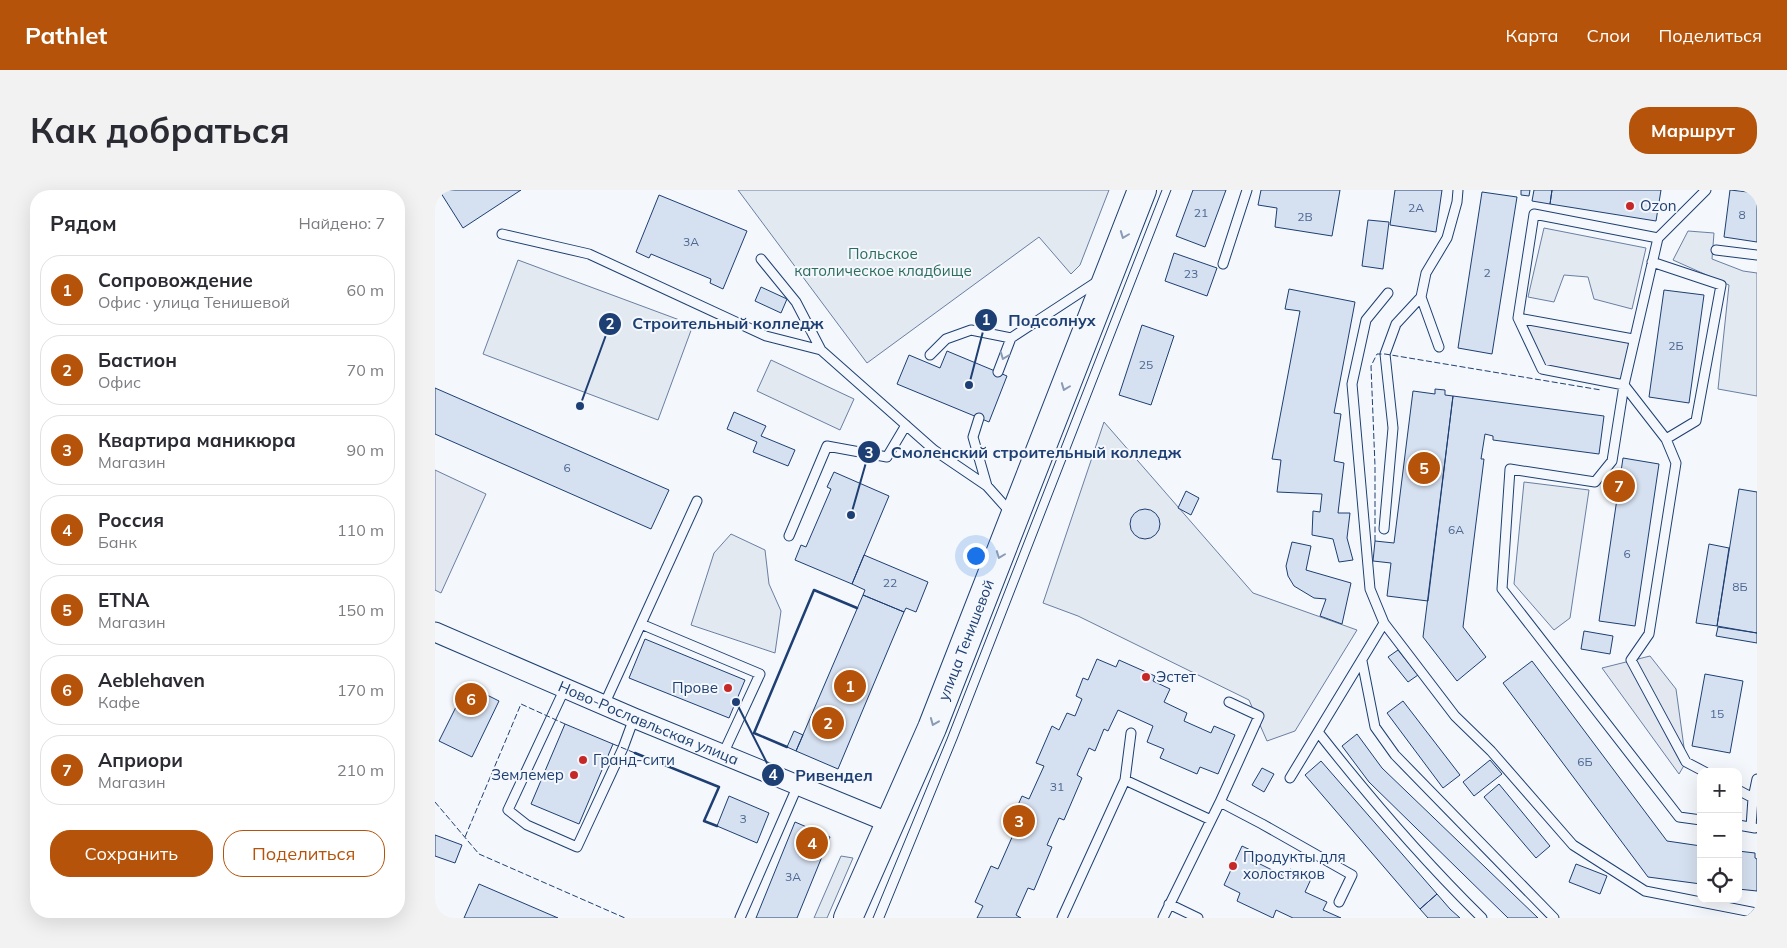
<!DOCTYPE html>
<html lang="ru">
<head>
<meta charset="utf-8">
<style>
  :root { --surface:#fff; --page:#f2f2f3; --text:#2b2b33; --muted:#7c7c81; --line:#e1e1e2; --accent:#b45309 }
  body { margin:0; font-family:Mulish,sans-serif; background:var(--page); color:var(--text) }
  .controls { position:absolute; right:15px; bottom:15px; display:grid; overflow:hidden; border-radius:10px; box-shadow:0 5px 20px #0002 }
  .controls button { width:45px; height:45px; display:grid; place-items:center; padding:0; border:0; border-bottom:1px solid var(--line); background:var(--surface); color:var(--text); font:25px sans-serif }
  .you { position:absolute; left:540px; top:365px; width:18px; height:18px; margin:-12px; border:4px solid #fff; border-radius:50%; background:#1a73e8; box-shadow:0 0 0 8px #1a73e833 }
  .badge { display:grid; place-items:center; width:32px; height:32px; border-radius:50%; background:var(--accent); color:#fff; font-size:16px; font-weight:700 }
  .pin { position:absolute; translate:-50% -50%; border:2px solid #fff; box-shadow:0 1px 5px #0006 }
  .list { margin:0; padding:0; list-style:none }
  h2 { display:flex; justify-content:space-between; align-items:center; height:65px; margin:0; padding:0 20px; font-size:21px }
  h2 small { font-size:16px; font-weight:400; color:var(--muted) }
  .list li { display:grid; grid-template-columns:32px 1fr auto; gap:15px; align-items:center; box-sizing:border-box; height:70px; margin:0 10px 10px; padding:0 10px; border:1px solid var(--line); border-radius:20px }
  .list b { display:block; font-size:19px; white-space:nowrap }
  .list p { margin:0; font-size:16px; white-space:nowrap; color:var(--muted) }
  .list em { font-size:16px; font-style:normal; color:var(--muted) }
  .actions { display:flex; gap:10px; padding:15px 20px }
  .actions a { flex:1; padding:11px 0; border:1px solid var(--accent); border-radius:20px; text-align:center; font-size:18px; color:var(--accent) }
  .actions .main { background:var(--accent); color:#fff }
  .icon { flex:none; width:28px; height:28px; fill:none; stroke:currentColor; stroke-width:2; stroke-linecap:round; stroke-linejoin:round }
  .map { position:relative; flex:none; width:1322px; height:728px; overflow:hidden; border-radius:20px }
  header { display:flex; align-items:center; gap:30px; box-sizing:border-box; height:70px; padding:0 25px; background:var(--accent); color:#fff }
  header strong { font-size:24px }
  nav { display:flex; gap:28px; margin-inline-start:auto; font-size:18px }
  .intro { display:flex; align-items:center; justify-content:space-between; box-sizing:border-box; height:120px; padding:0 30px }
  h1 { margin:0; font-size:35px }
  .button { padding:12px 22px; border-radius:20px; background:var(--accent); color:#fff; font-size:18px; font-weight:700 }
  main { display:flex; gap:30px; padding:0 30px }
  aside { flex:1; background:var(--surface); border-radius:20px; box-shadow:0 5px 20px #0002 }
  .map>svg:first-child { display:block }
  .green { fill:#e3e9f0; stroke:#687fa3 }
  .parking { fill:#e3e8f0; stroke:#687fa3 }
  .building { fill:#d5e0f0; stroke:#1d3f73 }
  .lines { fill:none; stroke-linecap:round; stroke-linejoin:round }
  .lane-casing { stroke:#1d3f73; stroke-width:11 }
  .street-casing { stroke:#1d3f73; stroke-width:21 }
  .primary-casing { stroke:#1d3f73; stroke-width:30 }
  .lane { stroke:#f4f7fb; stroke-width:9 }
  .street { stroke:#f4f7fb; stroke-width:19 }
  .primary { stroke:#f4f7fb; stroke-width:28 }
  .tram { stroke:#1d3f73; stroke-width:1 }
  .fence { stroke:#1d3f73; stroke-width:1; stroke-dasharray:6 2.5; stroke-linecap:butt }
  .wall { stroke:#1d3f73; stroke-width:2.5 }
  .oneway { stroke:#889bb7 }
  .poi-dot { fill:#c62828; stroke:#f4f7fb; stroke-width:2 }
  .labels { text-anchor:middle; stroke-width:4; stroke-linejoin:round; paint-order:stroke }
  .number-label { font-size:12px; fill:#4b6792 }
  .poi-label { font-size:15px; fill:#1d3f73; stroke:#f4f7fb; text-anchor:start }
  .park-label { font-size:15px; fill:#2c6c60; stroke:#f4f7fb }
  .street-label { font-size:15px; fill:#1d3f73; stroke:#f4f7fb }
  .leader { fill:none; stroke:#1d3f73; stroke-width:2 }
  .callout-dot { fill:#1d3f73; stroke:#f4f7fb; stroke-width:2 }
  .mark-label { font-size:15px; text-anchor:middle; font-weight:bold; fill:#fff }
  .callout-label { font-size:16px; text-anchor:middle; font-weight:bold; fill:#1d3f73; stroke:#f4f7fb; stroke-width:4; stroke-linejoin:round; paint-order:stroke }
</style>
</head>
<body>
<header>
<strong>Pathlet</strong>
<nav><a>Карта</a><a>Слои</a><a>Поделиться</a></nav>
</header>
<div class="intro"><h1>Как добраться</h1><a class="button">Маршрут</a></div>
<main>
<aside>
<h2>Рядом<small>Найдено: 7</small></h2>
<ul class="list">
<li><span class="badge">1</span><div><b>Сопровождение</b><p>Офис · улица Тенишевой</p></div><em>60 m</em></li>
<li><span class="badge">2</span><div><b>Бастион</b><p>Офис</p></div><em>70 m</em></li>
<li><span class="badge">3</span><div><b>Квартира маникюра</b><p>Магазин</p></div><em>90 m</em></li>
<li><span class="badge">4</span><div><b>Россия</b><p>Банк</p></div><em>110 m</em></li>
<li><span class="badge">5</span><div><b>ETNA</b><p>Магазин</p></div><em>150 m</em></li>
<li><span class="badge">6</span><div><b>Aeblehaven</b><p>Кафе</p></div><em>170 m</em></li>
<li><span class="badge">7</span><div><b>Априори</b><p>Магазин</p></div><em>210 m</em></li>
</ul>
<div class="actions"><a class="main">Сохранить</a><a>Поделиться</a></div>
</aside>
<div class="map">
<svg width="1322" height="728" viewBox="0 0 1322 728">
  <rect width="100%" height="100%" fill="#f4f7fb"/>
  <path class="green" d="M303,0H674L645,75L636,84L604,47L432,173Z
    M1109,38L1211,58L1197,119L1159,109L1153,87L1129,85L1119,112L1093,107Z
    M1253,41L1279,43L1277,69L1308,81L1322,83V206L1283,199L1294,95L1238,70Z
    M83,70L258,135L223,230L48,164Z
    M336,170L419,209L405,240L322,201Z
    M669,232L818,403L922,440L860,541L832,551L814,510L643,426L608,413Z
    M1089,292L1154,300L1135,428L1119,440L1079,394Z
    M296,344L330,360L334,394L346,421L340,463L256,435L279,363Z
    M406,666L418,668L392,728H379Z"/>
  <path class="parking" d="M1083,128L1198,149L1189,195L1107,179Z
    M0,280L51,304L6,403L0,400Z
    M1215,466L1241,499L1251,572L1244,584L1167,478Z"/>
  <path class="building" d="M4,0H86L28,38Z
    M758,0H791L770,57L741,46Z
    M826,0H905L897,46L840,37L842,18L823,15Z
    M960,0H1007L1001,42L955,35Z
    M1086,0H1095L1094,6L1086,5Z
    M1099,0H1117L1115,14L1097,11Z
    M1117,0H1226L1221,31L1115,14Z
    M1295,0L1322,3V52L1289,47Z
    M1047,2L1082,7L1057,164L1023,158Z
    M224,5L312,41L288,99L275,93L276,89L216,64L214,68L201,62Z
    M933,30L954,32L948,79L927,76Z
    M739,63L782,78L772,106L730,91Z
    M326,97L352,109L346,123L320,111Z
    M854,99L920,112L899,223L906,224L899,271L909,273L903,323H915L912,348L918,370L904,372L898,349L877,345L878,321L885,322L887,304L842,302L846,270L837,269L865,121L850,119Z
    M1229,100L1269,105L1254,213L1214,207Z
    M707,135L739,146L716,215L684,205Z
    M512,161L572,186L554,232L462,194L474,165L505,178Z
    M0,198L234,300L216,339L0,244Z
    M1000,199L1010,200V205L1018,206L993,411L952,406L956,373L938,371L940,351L959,353L978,201L1000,204Z
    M1018,206L1169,226L1164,264L1058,250V246L1050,244L1046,269H1049L1028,437L1051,467L1022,491L988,447Z
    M299,222L331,236L326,246L360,260L353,276L318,262L322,252L292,239Z
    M1188,268L1224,274L1200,436L1164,431Z
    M399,282L454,306L417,394L360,370L366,355L371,357L396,299L392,297Z
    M1304,299L1322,302V443L1282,436Z
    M751,301L764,308L756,325L743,318Z
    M695 334a15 15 0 1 1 30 0a15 15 0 1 1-30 0Z
    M857,352L876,356L871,380L916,393L907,434L885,426L891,409L879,408L859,396L853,386L851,376Z
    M1274,354L1294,358L1282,436L1261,433Z
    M429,365L493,392L481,422L471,418L469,422L428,405L430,400L417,394Z
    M428,405L469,422L403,579L361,561Z
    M1283,437L1322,443V453L1281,446Z
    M1149,441L1178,446L1175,464L1146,459Z
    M210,449L310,490L294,528L194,488Z
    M963,460L983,485L973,492L953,467Z
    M662,469L681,477L684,470L720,486L718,491L735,499L729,512L752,523L749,531L776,543L779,536L800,545L783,584L765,577L762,584L725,568L729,559L712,552L718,536L683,520L673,541L669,539L660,561L654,558L642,585L647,588L629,630L624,628L612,655L617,657L599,700L593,698L581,725L586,728H542L548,716L540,712L556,676L563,679L578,645L571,642L587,606L594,609L609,576L601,573L617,536L624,540L632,523L640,526L647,509L641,506L648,488L653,490Z
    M1097,471L1232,651L1266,656V694L1213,687L1068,493Z
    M1270,484L1308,491L1295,563L1257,556Z
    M32,495L64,511L37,567L4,551Z
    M968,511L1025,585L1008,598L952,523Z
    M130,534L178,554L144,634L96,614Z
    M359,541L368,545L361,561L352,557Z
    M922,544L947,578L1103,728H1073L934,592L907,556Z
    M1055,570L1067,584L1039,606L1028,592Z
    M886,571L1002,704L985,719L870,585Z
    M827,578L839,584L829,602L817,595Z
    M1064,594L1115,656L1101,668L1049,607Z
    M294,606L334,623L322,653L282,636Z
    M360,632L395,647L362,728H321Z
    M0,645L27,655L20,673L0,666Z
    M807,656L828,666L825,674L851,687L855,679L876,689L870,702L892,712L888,720L906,728H858L841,720L838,728L802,711L805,703L789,695Z
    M1303,661L1320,663V668L1322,669V701L1303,699Z
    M1141,674L1172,686L1165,704L1134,692Z
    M44,694L123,728H29Z
    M1002,704L1015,719L1025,728H993L985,719Z"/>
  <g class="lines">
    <defs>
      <path id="lane" d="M67,44L154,64L331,146L386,160
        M1223,48L1099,24L1083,128L1107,179L1189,195L1231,249L1241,273L1214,444L1196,470L1251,572L1270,582
        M1281,60L1322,65
        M326,69L361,112L386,160L499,260L552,296L577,324
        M1217,72L1286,95L1261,231L1231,249
        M788,74L812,0
        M953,103L931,130L917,194L935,399L949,433L1020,526L1056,561L1138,655L1210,701L1322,723
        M1083,128L1198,149
        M1004,157L986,107L991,83L1012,48L1022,12L1023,0
        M495,165L511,149L536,140L576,148
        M563,182L576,148L663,91
        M544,228L538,247L552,296
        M949,339L958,238L950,164L961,134L986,107
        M354,346L392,256L452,267L471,235
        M206,434L325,484L288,564
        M927,471L940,537L960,565L1119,728
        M130,498L73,620L92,635L142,657L188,558L199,528
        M169,515L262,311
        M883,542C934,607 988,670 1047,728
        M855,588L949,433
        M690,590L776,630
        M1303,600L1318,608
        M785,612L824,526L794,512
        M1266,630L1244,627L1067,399L1075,279L1160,292L1177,271L1189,195L1223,48L1271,0
        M1303,635L1320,638
        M1316,637L1318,608L1322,589
        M734,714L763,728
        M305,728L363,595
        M627,728L690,590L696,543
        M728,728L785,612L827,634L917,685L904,712"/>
      <g id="street">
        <path id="s1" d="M0,442L199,528L455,633"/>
      </g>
      <g id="primary">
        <path id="s2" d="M413,728L497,538L707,0"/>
      </g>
    </defs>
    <use href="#lane" class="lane-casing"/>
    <use href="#street" class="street-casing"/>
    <use href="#primary" class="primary-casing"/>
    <use href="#lane" class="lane"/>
    <use href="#street" class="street"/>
    <use href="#primary" class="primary"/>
    <path class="tram" d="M438,728L512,549L727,0
      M449,728L522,549L736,0"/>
    <path class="fence" d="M940,351V276L936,176L942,164H950L1166,200
      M178,554L200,563
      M0,612L44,664L190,728
      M30,647L86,514L130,534"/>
    <path class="wall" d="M352,557L319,543L379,400L422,418
      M200,563L284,597L269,631L282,636"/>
  </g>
  <defs><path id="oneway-chevron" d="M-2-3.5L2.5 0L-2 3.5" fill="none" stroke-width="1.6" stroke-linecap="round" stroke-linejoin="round" transform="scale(1.25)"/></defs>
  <g class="oneway">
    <use href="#oneway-chevron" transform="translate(689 45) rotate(111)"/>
    <use href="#oneway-chevron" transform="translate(569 166) rotate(111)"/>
    <use href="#oneway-chevron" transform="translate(630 197) rotate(111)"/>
    <use href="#oneway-chevron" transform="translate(565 365) rotate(111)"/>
    <use href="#oneway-chevron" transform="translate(499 532) rotate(112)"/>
  </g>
  <g class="poi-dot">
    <circle cx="1195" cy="16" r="5"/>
    <circle cx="711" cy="487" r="5"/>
    <circle cx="293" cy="498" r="5"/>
    <circle cx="148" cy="570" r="5"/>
    <circle cx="139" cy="585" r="5"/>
    <circle cx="798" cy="676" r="5"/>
  </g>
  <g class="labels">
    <g class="number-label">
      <text x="981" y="22">2А</text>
      <text x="766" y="27">21</text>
      <text x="1307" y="29">8</text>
      <text x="870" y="31">2В</text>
      <text x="256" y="56">3А</text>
      <text x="1052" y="87">2</text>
      <text x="756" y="88">23</text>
      <text x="1241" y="160">2Б</text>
      <text x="711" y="179">25</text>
      <text x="132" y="282">6</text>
      <text x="1021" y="344">6А</text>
      <text x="1192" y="368">6</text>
      <text x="455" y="397">22</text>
      <text x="1305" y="401">8Б</text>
      <text x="1282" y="528">15</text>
      <text x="1150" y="576">6Б</text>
      <text x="622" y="601">31</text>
      <text x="308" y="633">3</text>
      <text x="358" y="691">3А</text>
    </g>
    <g class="poi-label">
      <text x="1205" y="21">Ozon</text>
      <text x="721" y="492">Эстет</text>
      <text x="283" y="503" text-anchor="end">Прове</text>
      <text x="158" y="575">Гранд-сити</text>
      <text x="129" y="590" text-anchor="end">Землемер</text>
      <text x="808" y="672">Продукты для<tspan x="808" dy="17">холостяков</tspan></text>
    </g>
    <g class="park-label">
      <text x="448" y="69">Польское<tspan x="448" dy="17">католическое кладбище</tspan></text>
    </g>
    <g class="street-label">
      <text dy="5" stroke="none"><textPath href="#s2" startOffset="302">улица Тенишевой</textPath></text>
      <text dy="5" stroke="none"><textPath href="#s1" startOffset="232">Ново-Рославльская улица</textPath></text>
    </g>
  </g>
  <path class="leader" d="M534 195L551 130M145 216L175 134M416 325L434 262M301 512L338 585"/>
  <g class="callout-dot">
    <circle cx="534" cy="195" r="5"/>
    <circle cx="145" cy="216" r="5"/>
    <circle cx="416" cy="325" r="5"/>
    <circle cx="301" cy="512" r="5"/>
    <circle cx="551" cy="130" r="12"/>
    <circle cx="175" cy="134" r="12"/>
    <circle cx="434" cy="262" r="12"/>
    <circle cx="338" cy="585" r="12"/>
  </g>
  <g class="mark-label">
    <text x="551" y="135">1</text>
    <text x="175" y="139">2</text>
    <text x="434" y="268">3</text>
    <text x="338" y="590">4</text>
  </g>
  <g class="callout-label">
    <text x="617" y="136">Подсолнух</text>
    <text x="293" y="139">Строительный колледж</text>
    <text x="601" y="268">Смоленский строительный колледж</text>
    <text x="399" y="591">Ривендел</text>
  </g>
</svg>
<div class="controls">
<button>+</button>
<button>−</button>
<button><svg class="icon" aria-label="locate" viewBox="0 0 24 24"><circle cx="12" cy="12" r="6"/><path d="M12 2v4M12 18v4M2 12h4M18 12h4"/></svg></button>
</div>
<div class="you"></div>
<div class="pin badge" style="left:415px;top:496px">1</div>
<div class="pin badge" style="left:393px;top:533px">2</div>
<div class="pin badge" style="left:584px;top:631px">3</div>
<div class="pin badge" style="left:377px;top:653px">4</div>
<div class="pin badge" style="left:989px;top:278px">5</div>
<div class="pin badge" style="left:36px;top:509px">6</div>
<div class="pin badge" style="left:1184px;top:296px">7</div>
</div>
</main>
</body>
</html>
